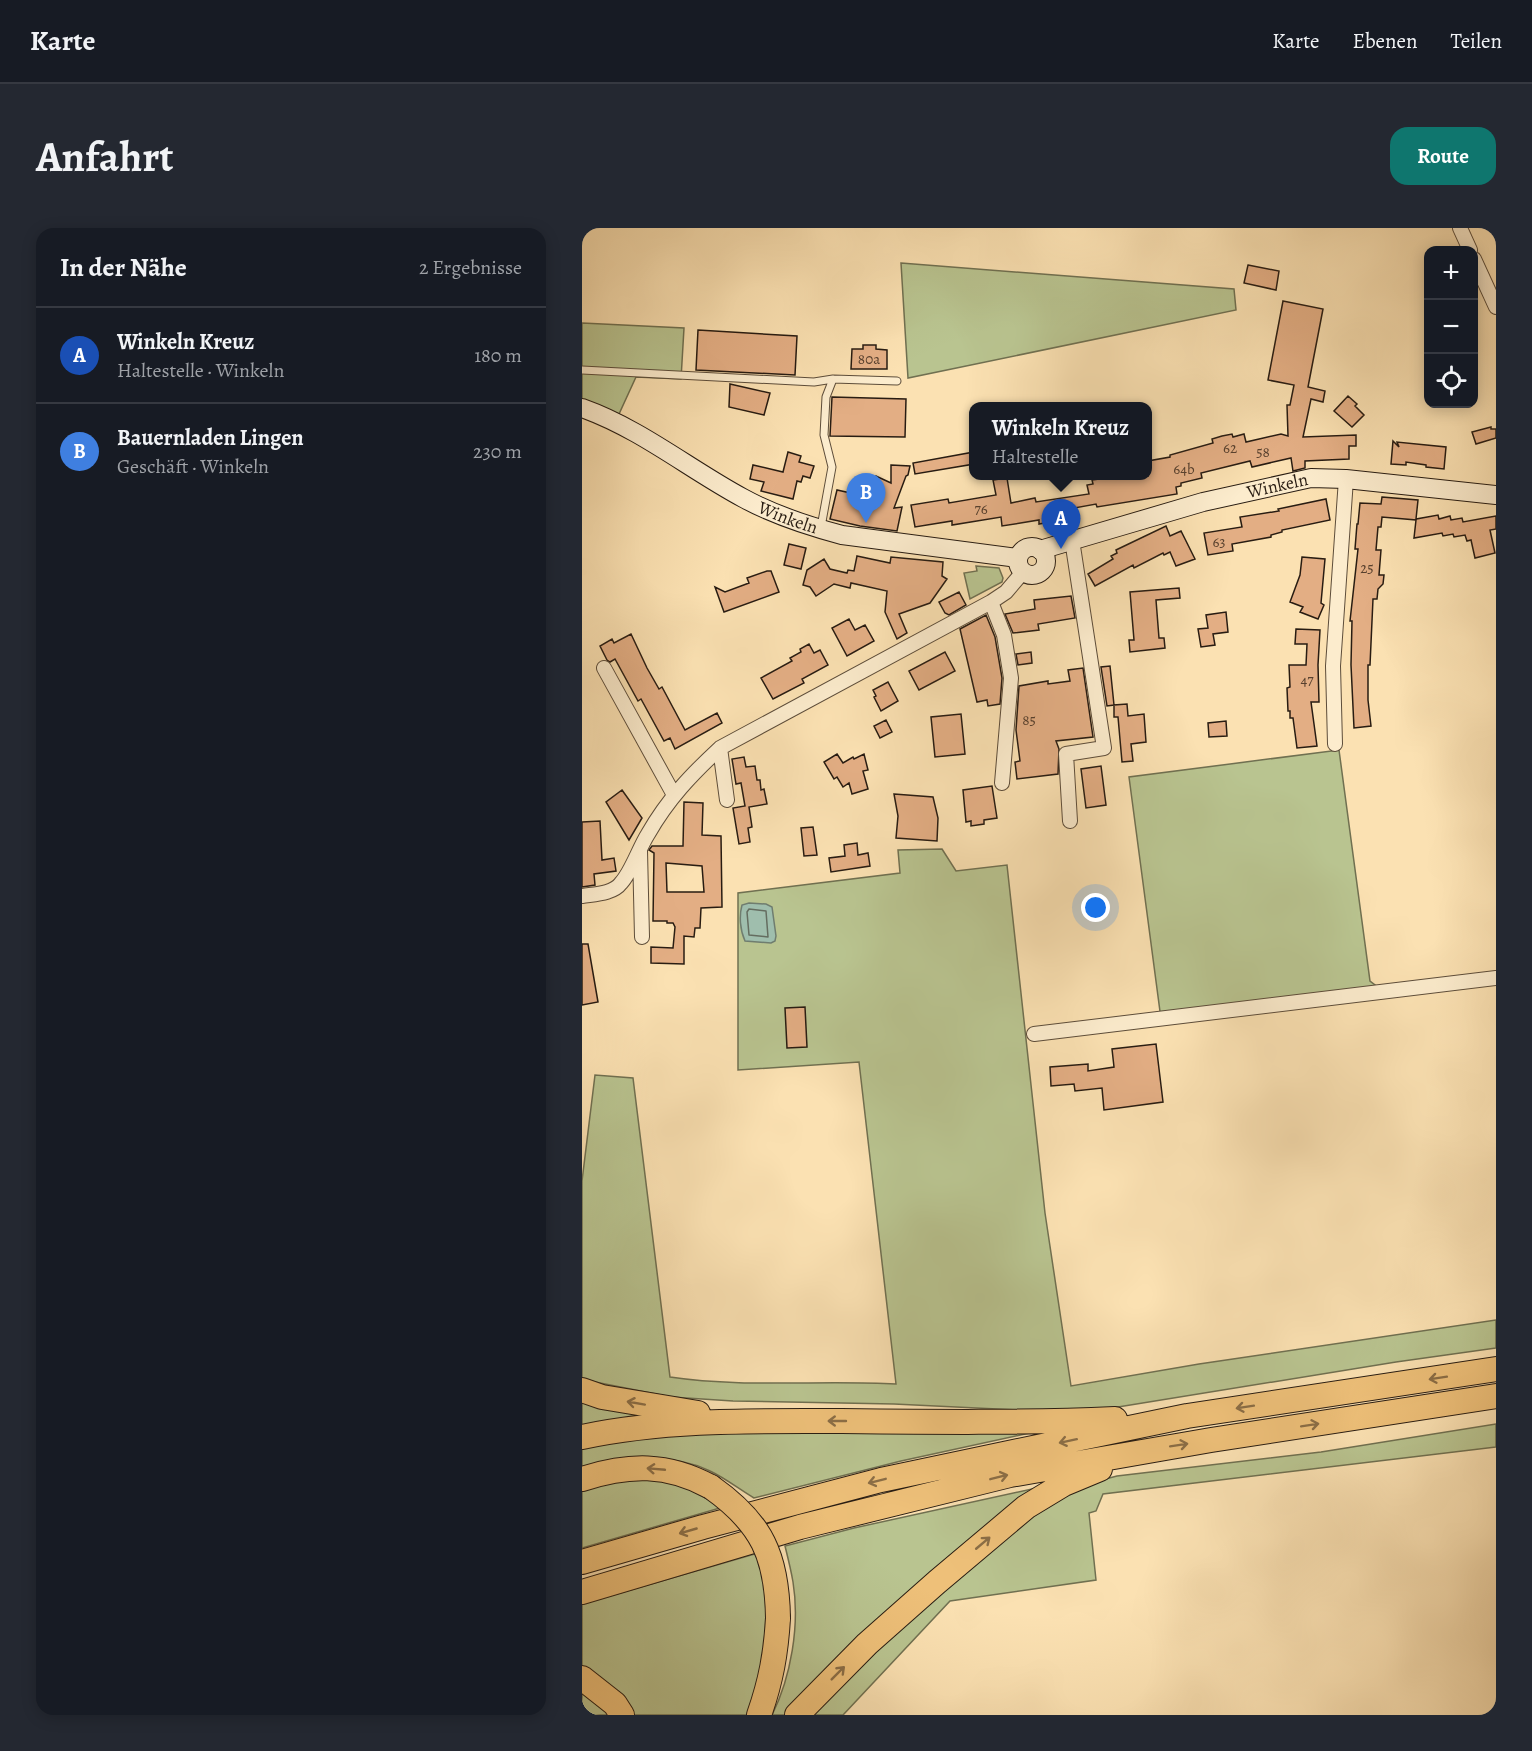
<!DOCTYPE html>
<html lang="de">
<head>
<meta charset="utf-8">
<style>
  :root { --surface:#171b24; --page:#242831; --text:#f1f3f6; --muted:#9ea1a6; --line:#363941; --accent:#0f766e }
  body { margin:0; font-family:Alegreya,serif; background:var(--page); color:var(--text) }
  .controls { position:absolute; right:18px; top:18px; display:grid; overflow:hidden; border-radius:12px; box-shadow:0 3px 15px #0003 }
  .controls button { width:54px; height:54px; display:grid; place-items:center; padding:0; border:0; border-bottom:2px solid var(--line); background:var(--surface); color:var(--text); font:30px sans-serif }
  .you { position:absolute; left:514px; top:680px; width:21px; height:21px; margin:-15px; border:4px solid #fff; border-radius:50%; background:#1a73e8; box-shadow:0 0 0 9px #1a73e833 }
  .badge { display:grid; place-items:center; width:39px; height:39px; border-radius:50%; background:var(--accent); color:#fff; font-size:20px; font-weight:700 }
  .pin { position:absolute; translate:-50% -50px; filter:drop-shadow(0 2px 3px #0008) }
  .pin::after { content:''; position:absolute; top:32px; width:21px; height:18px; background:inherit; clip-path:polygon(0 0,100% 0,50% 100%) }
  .popup { position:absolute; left:387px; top:174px; width:183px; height:78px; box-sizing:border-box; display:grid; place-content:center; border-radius:12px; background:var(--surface); filter:drop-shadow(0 2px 4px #0005); font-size:20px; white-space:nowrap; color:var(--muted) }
  .popup b { font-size:22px; color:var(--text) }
  .popup::after { content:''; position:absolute; left:50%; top:100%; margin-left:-12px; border:12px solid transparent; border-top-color:var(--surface) }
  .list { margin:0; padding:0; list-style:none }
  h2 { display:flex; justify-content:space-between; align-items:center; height:78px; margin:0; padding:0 24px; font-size:26px }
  h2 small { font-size:20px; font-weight:400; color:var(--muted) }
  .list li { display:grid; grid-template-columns:39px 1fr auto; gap:18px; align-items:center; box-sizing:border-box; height:96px; padding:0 24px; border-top:2px solid var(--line) }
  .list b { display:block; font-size:22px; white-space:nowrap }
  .list p { margin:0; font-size:20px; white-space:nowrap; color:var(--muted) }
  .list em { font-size:20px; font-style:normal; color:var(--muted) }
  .icon { flex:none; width:33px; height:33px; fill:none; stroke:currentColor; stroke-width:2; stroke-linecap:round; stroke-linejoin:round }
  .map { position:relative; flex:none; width:914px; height:1487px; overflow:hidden; border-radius:18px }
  header { display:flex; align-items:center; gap:36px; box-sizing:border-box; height:84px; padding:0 30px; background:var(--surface); border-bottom:2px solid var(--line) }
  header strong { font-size:28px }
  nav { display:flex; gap:33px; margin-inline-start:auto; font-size:21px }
  .intro { display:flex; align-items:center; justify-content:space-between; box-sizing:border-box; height:144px; padding:0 36px }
  h1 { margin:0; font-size:42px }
  .button { padding:15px 27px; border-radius:18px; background:var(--accent); color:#fff; font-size:21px; font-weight:700 }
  main { display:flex; gap:36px; padding:0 36px }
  aside { flex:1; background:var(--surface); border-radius:18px; box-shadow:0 3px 15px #0003 }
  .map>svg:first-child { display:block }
  .green { fill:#b9c490; stroke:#707051; stroke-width:1.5 }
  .water { fill:#9fbead; stroke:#6f7d6f; stroke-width:1.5 }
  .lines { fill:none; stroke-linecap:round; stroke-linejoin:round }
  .shore { stroke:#646d60; stroke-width:1.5 }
  .building { fill:#e3ae84; stroke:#281c12; stroke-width:1.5; fill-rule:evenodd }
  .lane-casing { stroke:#5d4d3a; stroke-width:9 }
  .street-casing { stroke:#5d4d3a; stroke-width:16 }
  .secondary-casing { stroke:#281c12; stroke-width:20 }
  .highway-casing { stroke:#281c12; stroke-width:26 }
  .lane { stroke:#fceccd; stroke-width:7 }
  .street { stroke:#fceccd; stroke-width:14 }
  .secondary { stroke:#fceccd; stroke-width:18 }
  .highway { stroke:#eec079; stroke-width:24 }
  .highway-bridge-casing { stroke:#281c12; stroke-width:26; stroke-linecap:butt }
  .highway-bridge { stroke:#eec079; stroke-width:24 }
  .oneway { stroke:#8b6e46 }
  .labels { text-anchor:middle; stroke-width:4.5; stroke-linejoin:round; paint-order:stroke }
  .number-label { font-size:15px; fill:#57402e }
  .street-label { font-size:18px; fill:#281c12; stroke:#fceccd }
</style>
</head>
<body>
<header>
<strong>Karte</strong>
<nav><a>Karte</a><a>Ebenen</a><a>Teilen</a></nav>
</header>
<div class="intro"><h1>Anfahrt</h1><a class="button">Route</a></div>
<main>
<aside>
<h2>In der Nähe<small>2 Ergebnisse</small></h2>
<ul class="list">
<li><span class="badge" style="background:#1a4fb4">A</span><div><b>Winkeln Kreuz</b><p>Haltestelle · Winkeln</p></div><em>180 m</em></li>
<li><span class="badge" style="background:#3f7fe0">B</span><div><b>Bauernladen Lingen</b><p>Geschäft · Winkeln</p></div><em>230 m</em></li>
</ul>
</aside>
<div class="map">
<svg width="914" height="1487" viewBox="0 0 914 1487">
  <rect width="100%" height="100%" fill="#fbe1b2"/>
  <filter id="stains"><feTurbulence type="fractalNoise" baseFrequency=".00333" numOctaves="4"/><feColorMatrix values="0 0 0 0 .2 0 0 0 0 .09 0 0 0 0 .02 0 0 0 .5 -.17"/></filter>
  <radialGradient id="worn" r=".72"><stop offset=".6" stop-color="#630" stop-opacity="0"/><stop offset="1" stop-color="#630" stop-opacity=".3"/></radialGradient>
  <path class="green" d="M319,35L652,61L654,82L326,150Z
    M0,95L102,100L99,151L54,149L37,186L0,173Z
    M394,338L417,340L421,350L420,354L388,371L382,345L395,343Z
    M757,522L788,753L797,760L579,791L547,549Z
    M360,621L374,643L425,637L463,985L489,1158L617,1136L914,1092V1120L814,1134L536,1179L475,1184L312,1176L151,1173L89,1169L13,1154L0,1150V953L13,847L51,850L88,1149C162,1160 239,1152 314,1156L277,834L156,842V665L318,645L316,622Z
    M0,1168L94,1188L0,1201Z
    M914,1196V1219L521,1266L514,1283L507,1285L514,1352L368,1373L261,1487H230L309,1409L432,1300L504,1256L535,1248L739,1224Z
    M466,1201L319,1233L172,1270C157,1261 143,1250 128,1243C87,1222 43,1234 0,1241V1215L80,1202Z
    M32,1250L96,1254L123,1268L138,1280L0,1320V1260Z
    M468,1257L208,1487H190C209,1449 218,1397 211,1354C209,1342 206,1330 203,1318L272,1300Z
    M176,1325L189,1368L173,1487H47L0,1445V1376Z
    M0,1459L31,1487H0Z"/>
  <path class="water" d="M167,675L184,676L190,679L194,708L193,713L189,715L163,713C158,702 157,688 160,677Z"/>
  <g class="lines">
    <path class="shore" d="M167,681L184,683L186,709L167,707L165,684Z"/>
  </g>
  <path class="building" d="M666,37L697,43L694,62L662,55Z
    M701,73L741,81L726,159L743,163L741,174L729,171L721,209L774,207V218H767V231L723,233V240L711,243L709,230L670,239L668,233L619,245L620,250L599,255V258L594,259L595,266L515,279L514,276L492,280L494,289L457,296V292L420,298L419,289L370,297V293L333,299L329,277L366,271L367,275L414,267L411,252L425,250L429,275L453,270L454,274L507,266L505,257L511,256L510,252L525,250L524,248H566V233L588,229V227L631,215L630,211L640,208L650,206L651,209L662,206L664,214L699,206L706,208L705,177H708L712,157L686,152Z
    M116,102L215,108L213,147L114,142Z
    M281,117H294V121L305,122V141H269L270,121H281Z
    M148,156L188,165L182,187L147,179Z
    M766,168L775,176L773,178L782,187L770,199L752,183Z
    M250,169L324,171L323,209L248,208Z
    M909,199V201H914V210L894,216L890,204Z
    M811,213L817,219L815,214L864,219L862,241L844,239V237L824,234V237L809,236Z
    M206,224L219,228L217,234L232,238L228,250L221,248L219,254L215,253L211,271L179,263L182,254L168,251L171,237L201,244Z
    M392,224V236L333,246L331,235Z
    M309,237L328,238L326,247L324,248L312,280L320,279L315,303L278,298L248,291L255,262L286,269L294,248L309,255Z
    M800,269L836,272L834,291L856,287L857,291L868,288L869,292L880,290L881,294L914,288V301L908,302L913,325L893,330L889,312L885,313L883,307L872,309L871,306L861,308L860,305L832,310L834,292L800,289L799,299H796L794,322H799L797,347H802L801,356L796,361L795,371H791L788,437H786V472L789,498L772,500L769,437L770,393H768L776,321H773L775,296H776L778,275L799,276Z
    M744,271L748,292L700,302V304L689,307V309L650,316L651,323L626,327L622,305L660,299L658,289L697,283L696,281Z
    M584,298L588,308L599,303L613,331L594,338L588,324L582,327L581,325L552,340L551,337L513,358L506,346L531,331L529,328L535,325L534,322Z
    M207,316L224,320L219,341L202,337Z
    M275,328L308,335L309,329L361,334L360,348L365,351L348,375L317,386L325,405L315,411L303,384L305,363L269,355L268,360L252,356L234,368L228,359L221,357L225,342L242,331L248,341L265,345L266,342L272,343Z
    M720,329L743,331L739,375L742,377L736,391L718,384L721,379L708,374L718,347Z
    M185,343H189L197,364L142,384L133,359L143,364L167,355L165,350Z
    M597,360L598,370L574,372L577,410H582L583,420L548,424L547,412H552L548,364Z
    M377,364L384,377L367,387L363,385L357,374Z
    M489,368L493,390L456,396L457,402L431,405L423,386L453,381L452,372Z
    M644,384L646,404L631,406L633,417L619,419L616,401L626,400L624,387Z
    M404,387L413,409L420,450L418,476L406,478L405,472L395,474L378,401Z
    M267,391L273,402L283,397L292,413L265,428L250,400Z
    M714,401L738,402L736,437L737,474H729L735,518L715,520L711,490H708V483H706L705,460L708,459L707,437H724L725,416H713Z
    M49,406L65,440L77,461L80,459L103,502L135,485L140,495L93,521L88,510L82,513L59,471L56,473L33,431L28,434L25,432L18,418L30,411L32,415Z
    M227,416L232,425L238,422L246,437L220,451L222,455L191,471L179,450L210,433L208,430L219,424L218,421Z
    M363,424L373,443L337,462L327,443Z
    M449,424L450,435L436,437L434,426Z
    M528,438L532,477L525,478L519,439Z
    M501,440L511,509L474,513L477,521L476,546L435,551L433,534L438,533L434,502L437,458L466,453V456L488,453L486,442Z
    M306,454L316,473L299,483L292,469L294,468L291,462Z
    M545,476L546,488L562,486L564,514L549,516L551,533L540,534L536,489H532V477Z
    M379,486L383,526L353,529L349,489Z
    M304,492L310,504L298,510L292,498Z
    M644,493L645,508L627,509L626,495Z
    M255,526L261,535L271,529L272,531L282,526L286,542L281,543L286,561L270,566L267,555L261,559L255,549L252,551L242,534Z
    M162,529L164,539L173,538L175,552H178L179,562L182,561L185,576L167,579L170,599L166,600L168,614L157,616L151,580L163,578L159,555L154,556L150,531Z
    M519,538L524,577L504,580L499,541Z
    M410,558L415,590L402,592V596L389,598V593L384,594L381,562Z
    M40,562L60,590L47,612L24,574Z
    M312,566L351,569L356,590L355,613L314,610L316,588Z
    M102,574L121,575L120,607L139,608L140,679L119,680L118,700H113L112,709L102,708V736L69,735V719L91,720L93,699L91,695H85V693H71L72,625L67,622L70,618H101ZM84,635L120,638L122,664H85Z
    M18,593L20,632L32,630L34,643L12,646L13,657L0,659V594Z
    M231,599L235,627L222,628L219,600Z
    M275,615L276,627L286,625L288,638L249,644L247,630L263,628L262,617Z
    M0,716H6L16,774L0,777Z
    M223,779L225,819L205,820L203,780Z
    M574,816L581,874L522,882L520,860L493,863L492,856L469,858L468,839L506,836V843L532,839L530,821Z"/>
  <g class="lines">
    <defs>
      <path id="lane" d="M0,142L232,154L251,151
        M239,299L250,239L242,207L244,169L251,151L315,153"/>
      <path id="street" d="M878,0L888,22
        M892,31L914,79
        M409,374L422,407L429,450L420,555
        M22,440L92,567
        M753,516L751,438L764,251
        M138,520L145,572
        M488,593L484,526L522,520L490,312
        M58,623L60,709
        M0,668C12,666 31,666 39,655C50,643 57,620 66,606C86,571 109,547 138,520L409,374L424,364L441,344
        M452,806L914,750"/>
      <g id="secondary">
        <path id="s1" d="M0,180C59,201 107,241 161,270C192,287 226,298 260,307L436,330"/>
        <circle cx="450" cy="333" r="14"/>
        <path id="s2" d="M458,322L621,274L729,250L764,251L914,267"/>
      </g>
      <path id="highway" d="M0,1162L20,1169L116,1185
        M0,1209C85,1191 173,1193 259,1193C351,1194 442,1195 533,1191
        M0,1251C47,1236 85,1235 129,1259
        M0,1334L121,1299L299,1252L422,1226L605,1188L914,1141
        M0,1364L218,1299L428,1247L629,1212L914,1168
        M0,1450L33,1476L40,1487
        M177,1487C189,1453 194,1425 196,1390
        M215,1487L285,1416L355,1354L444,1279L482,1256L518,1241"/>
    </defs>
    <use href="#lane" class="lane-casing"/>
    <use href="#street" class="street-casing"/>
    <use href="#secondary" class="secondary-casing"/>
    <use href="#highway" class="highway-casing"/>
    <use href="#lane" class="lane"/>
    <use href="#street" class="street"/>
    <use href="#secondary" class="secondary"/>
    <use href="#highway" class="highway"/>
    <defs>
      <path id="highway-bridge" d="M129,1259C180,1295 195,1328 196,1390"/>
    </defs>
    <use href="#highway-bridge" class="highway-bridge-casing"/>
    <use href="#highway-bridge" class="highway-bridge"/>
  </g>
  <defs><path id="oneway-shaft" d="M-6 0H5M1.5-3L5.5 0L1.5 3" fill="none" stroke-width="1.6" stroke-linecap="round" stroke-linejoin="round" transform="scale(1.5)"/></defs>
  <g class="oneway">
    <use href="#oneway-shaft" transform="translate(856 1150) rotate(171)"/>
    <use href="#oneway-shaft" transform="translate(54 1175) rotate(-170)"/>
    <use href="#oneway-shaft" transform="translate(663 1179) rotate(171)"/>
    <use href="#oneway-shaft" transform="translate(255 1193) rotate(-180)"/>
    <use href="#oneway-shaft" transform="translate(728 1197) rotate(-9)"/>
    <use href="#oneway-shaft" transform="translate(486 1213) rotate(168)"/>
    <use href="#oneway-shaft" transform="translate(597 1217) rotate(-9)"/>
    <use href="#oneway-shaft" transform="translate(74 1241) rotate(-175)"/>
    <use href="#oneway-shaft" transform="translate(417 1249) rotate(-14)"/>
    <use href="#oneway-shaft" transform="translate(295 1253) rotate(166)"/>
    <use href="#oneway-shaft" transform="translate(106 1303) rotate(164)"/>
    <use href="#oneway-shaft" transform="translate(401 1315) rotate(-40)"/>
    <use href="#oneway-shaft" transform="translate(256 1445) rotate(-45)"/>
  </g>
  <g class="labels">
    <g class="number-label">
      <text x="287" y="136">80a</text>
      <text x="648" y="225">62</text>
      <text x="681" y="229">58</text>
      <text x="602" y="246">64b</text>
      <text x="399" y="286">76</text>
      <text x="637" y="319">63</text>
      <text x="785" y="345">25</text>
      <text x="725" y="457">47</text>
      <text x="447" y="497">85</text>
    </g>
    <g class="street-label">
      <text dy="6" stroke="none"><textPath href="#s2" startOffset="246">Winkeln</textPath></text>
      <text dy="6" stroke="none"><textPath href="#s1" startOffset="234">Winkeln</textPath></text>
    </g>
  </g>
  <rect width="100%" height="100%" filter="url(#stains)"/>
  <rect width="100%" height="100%" fill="url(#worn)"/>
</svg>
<div class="controls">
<button>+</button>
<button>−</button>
<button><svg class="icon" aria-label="locate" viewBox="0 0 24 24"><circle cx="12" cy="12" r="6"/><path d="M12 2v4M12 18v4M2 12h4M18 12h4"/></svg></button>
</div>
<div class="you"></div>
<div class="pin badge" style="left:479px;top:321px;background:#1a4fb4">A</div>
<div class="popup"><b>Winkeln Kreuz</b>Haltestelle</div>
<div class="pin badge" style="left:284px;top:295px;background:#3f7fe0">B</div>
</div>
</main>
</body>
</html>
